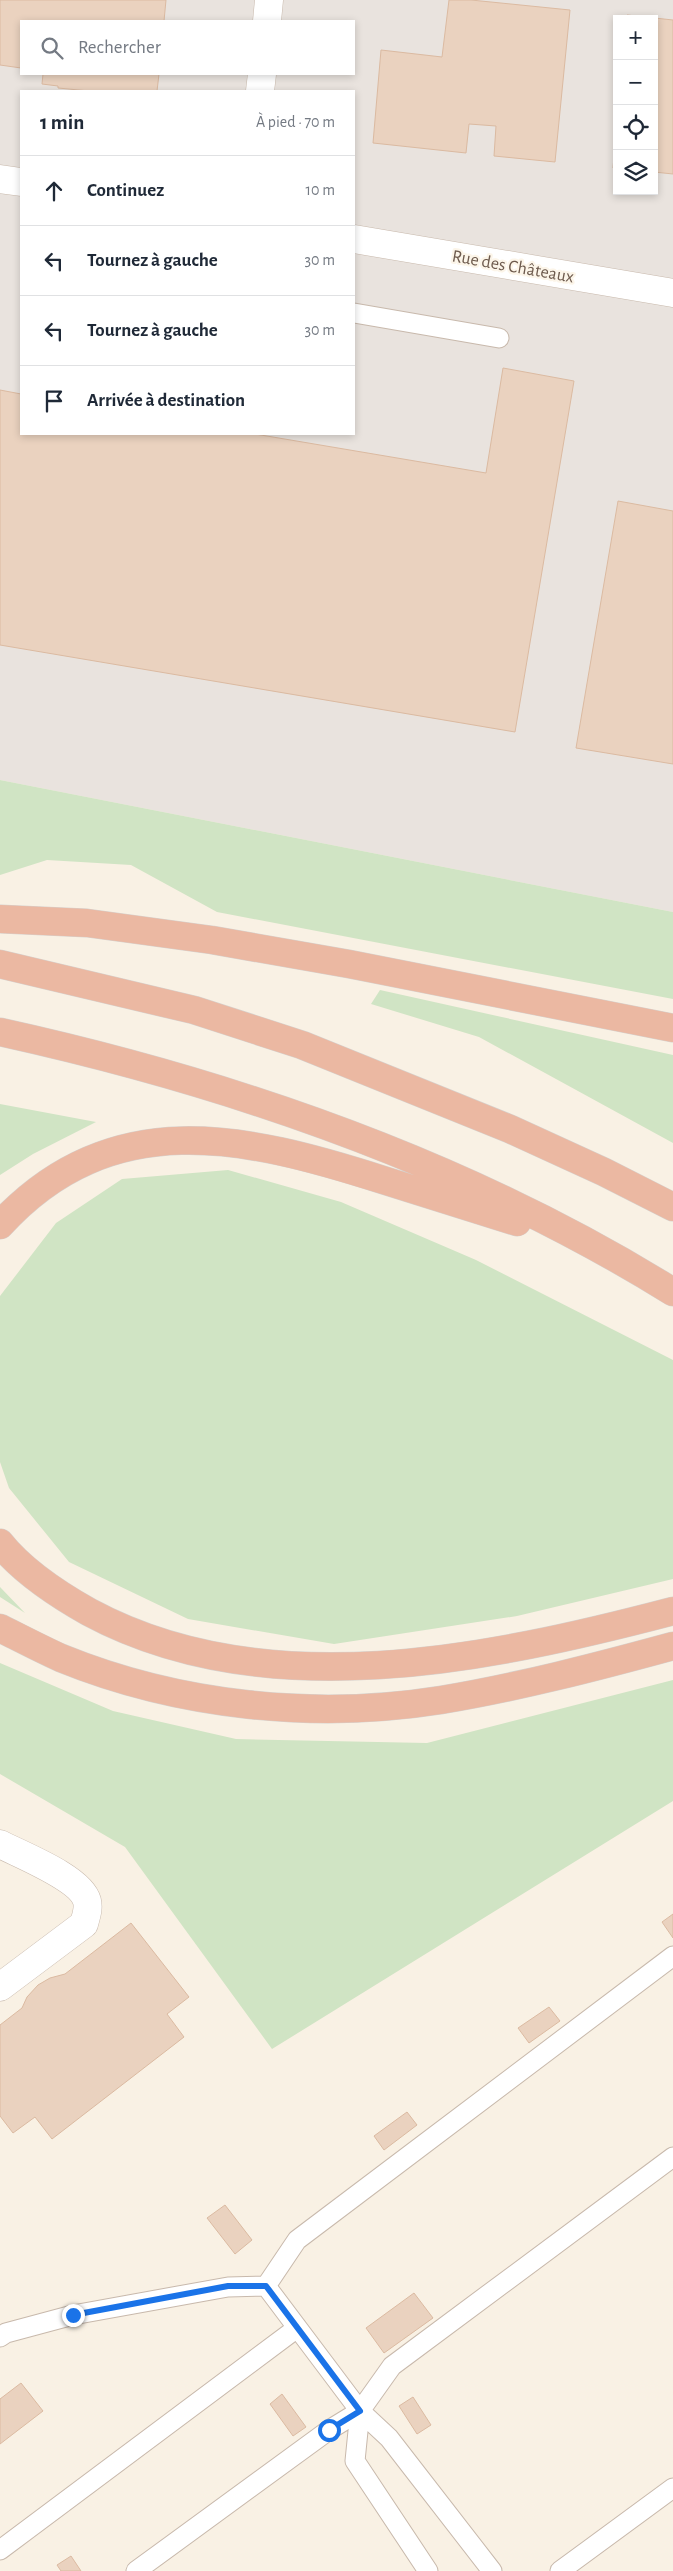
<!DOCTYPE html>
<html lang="fr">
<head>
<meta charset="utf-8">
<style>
  :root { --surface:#fff; --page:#f2f2f3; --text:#1f2937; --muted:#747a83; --line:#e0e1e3 }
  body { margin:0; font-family:"Alegreya Sans",sans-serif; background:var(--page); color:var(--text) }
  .controls { position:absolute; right:15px; top:15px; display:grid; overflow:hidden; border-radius:0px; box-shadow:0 2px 8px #0003 }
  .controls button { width:45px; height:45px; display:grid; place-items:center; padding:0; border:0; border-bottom:1px solid var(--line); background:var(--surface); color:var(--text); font:25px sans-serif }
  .stop { position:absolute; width:15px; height:15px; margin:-11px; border:4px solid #1a73e8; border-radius:50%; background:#fff }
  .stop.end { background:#1a73e8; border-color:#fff; box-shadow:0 1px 5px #0008 }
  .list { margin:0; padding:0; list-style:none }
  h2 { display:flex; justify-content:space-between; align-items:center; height:65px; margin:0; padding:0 20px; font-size:21px }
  h2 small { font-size:16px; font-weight:400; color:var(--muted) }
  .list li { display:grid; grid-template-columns:32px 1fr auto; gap:15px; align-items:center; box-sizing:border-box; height:70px; padding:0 20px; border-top:1px solid var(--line) }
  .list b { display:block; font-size:19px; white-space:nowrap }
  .list em { font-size:16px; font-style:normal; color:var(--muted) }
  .icon { flex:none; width:28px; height:28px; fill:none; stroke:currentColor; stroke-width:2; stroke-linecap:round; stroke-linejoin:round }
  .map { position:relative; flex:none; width:673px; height:2571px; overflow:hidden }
  .search { position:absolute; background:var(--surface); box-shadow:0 2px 8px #0003; left:20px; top:20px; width:335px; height:55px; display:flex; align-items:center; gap:12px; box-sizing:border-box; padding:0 18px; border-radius:0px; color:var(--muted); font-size:19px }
  .panel { position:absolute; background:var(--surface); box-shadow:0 2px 8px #0003; left:20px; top:90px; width:335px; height:345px; border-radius:0px }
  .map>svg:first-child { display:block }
  .industrial { fill:#e9e3de; fill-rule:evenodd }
  .green { fill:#d0e4c4 }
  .building { fill:#ead2bf; stroke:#dbbaa1 }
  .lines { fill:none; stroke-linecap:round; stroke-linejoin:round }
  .service-casing { stroke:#c8b9ac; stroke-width:21 }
  .minor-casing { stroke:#c8b9ac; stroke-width:29 }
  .motorway-casing { stroke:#d6d1cd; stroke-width:29 }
  .service { stroke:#fff; stroke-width:19 }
  .minor { stroke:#fff; stroke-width:28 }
  .motorway { stroke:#ebb8a2; stroke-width:28 }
  .route { stroke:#1a73e8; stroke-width:6 }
  .labels { text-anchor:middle; stroke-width:4.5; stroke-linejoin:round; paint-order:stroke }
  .street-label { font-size:18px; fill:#6d5a4d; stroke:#fcf5e9 }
</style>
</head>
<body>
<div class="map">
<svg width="673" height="2571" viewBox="0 0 673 2571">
  <rect width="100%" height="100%" fill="#f9f1e4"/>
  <path class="industrial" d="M0,0H673V912L0,780ZM617,19H654V191H617ZM21,21H354V74H21ZM21,91H354V434H21Z"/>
  <path class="green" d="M0,780L673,912V999L217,912L131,865L47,860L0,875Z
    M380,990L673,1055V1143L479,1037L371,1004Z
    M0,1104L96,1122L33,1154L0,1175Z
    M228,1170L341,1202L476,1260L673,1360V1579L517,1616L334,1644L188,1619L69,1562L9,1488L0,1462V1296L56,1223L122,1179Z
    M0,1587L25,1613L0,1597Z
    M0,1663L113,1711L236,1739L427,1743L673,1680V1801L272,2049L125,1847L0,1774Z"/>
  <path class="building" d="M0,0H166L164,21H21V68L0,65Z
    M449,0H471L570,10L555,162L494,156L496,126L469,124L466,153L373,143L381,50L442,57Z
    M627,15L673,20V174L654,172V19H627Z
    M43,74H159L157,91H89L58,88V86L42,84Z
    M617,124V169L613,168Z
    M503,368L574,381L515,732L0,645V390L21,394V434H255L486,473Z
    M618,501L673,511V764L576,748Z
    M673,1914V1938L662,1922Z
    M131,1923L189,1997L167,2014L184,2037L52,2139L35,2117L13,2133L0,2116V2025L22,2008L27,1997L38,1985L50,1978L65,1974Z
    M549,2007L560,2021L529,2043L518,2028Z
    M407,2112L417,2125L384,2150L374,2136Z
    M225,2205L252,2240L235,2254L207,2218Z
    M414,2293L433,2318L384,2353L366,2328Z
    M21,2383L43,2411L0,2444V2399Z
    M282,2394L306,2427L293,2436L270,2404Z
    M413,2397L431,2425L417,2434L399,2406Z
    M71,2556L81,2571H61L57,2565Z"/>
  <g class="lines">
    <defs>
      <path id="service" d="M354,313L499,338
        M266,2286L297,2240L673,1956
        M0,2337L6,2333L73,2315L228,2287L266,2286L360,2411L355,2461L428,2571
        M360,2411L389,2438L492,2571
        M0,2550L297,2328
        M136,2571L329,2430L360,2411L392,2366L673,2157
        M560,2571L673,2488"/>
      <path id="minor" d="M267,21L269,0
        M260,91L262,74
        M0,179L21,182
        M354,239L673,293
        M0,1844C21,1855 81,1878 87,1901C89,1909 86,1916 84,1924L0,1987"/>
      <path id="motorway" d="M0,919L87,923L212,940L349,964L673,1028
        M0,964L194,1010L302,1045L510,1129L604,1172L673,1207
        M0,1032C236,1084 467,1164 673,1292
        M0,1225C111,1104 245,1136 383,1180C428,1194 473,1208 517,1222
        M0,1543C23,1572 57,1594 89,1612C265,1707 490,1659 673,1611
        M0,1628C20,1638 41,1649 61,1658C179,1706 315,1720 441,1700C519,1687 596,1667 673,1646"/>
    </defs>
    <use href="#service" class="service-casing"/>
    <use href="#minor" class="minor-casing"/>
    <use href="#motorway" class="motorway-casing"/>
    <use href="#service" class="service"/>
    <use href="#minor" class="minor"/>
    <use href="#motorway" class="motorway"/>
  </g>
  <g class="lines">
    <path class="route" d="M73,2315L228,2286H266L360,2411L329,2430"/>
  </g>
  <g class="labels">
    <g class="street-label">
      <text transform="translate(513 266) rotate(10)" y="6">Rue des Châteaux</text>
    </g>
  </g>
</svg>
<div class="controls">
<button>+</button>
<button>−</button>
<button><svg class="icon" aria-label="locate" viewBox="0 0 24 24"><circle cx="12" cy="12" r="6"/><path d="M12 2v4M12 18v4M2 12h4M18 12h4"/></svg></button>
<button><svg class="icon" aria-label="layers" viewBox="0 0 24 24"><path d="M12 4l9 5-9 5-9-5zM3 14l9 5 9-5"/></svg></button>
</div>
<div class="stop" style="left:329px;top:2430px"></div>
<div class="stop end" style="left:73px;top:2315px"></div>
<div class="search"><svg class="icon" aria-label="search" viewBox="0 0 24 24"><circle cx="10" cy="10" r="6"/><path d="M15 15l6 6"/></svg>Rechercher</div>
<section class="panel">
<h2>1 min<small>À pied · 70 m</small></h2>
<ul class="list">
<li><svg class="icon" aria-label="ahead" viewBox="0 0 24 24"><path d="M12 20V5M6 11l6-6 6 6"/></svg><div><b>Continuez</b></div><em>10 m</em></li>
<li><svg class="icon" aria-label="left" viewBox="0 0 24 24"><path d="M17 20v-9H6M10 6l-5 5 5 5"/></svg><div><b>Tournez à gauche</b></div><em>30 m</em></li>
<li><svg class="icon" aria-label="left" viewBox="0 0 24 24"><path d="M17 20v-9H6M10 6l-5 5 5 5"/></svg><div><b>Tournez à gauche</b></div><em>30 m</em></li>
<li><svg class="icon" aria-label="arrive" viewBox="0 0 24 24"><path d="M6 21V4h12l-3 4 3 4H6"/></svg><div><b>Arrivée à destination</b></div></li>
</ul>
</section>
</div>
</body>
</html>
